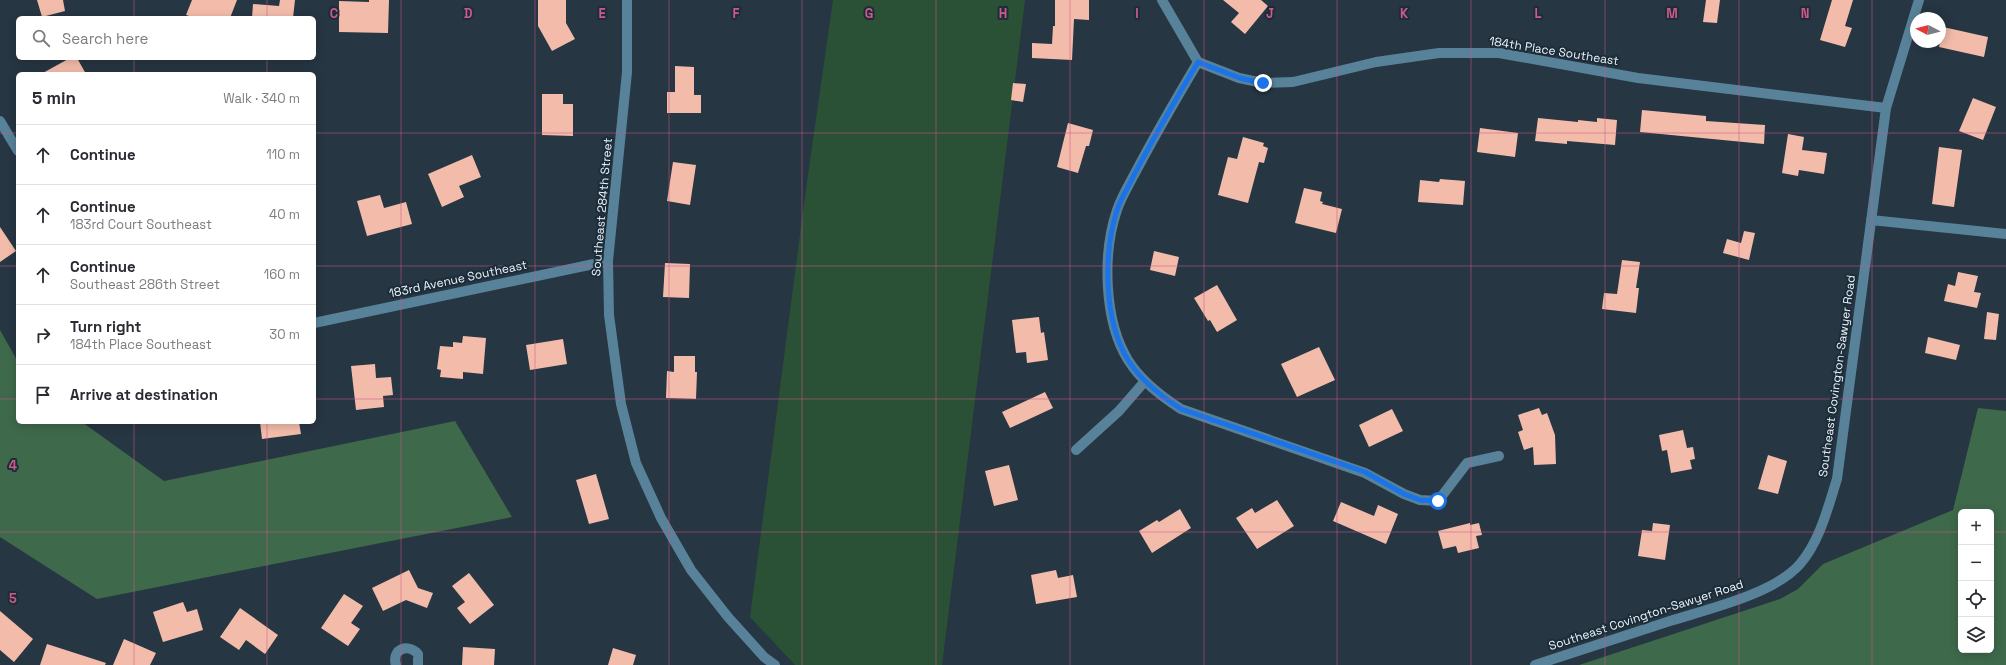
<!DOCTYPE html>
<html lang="en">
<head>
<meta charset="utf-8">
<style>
  :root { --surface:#fff; --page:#f7f7f7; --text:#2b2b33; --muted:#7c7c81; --line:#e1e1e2 }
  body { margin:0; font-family:"Space Grotesk",sans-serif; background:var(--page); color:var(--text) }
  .controls { position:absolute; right:12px; bottom:12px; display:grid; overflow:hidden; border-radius:6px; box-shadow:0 2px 10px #0003 }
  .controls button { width:36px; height:36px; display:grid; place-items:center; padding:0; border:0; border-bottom:1px solid var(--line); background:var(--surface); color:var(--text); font:20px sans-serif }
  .compass { position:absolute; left:1910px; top:12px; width:36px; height:36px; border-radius:50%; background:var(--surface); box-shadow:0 2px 10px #0003; rotate:277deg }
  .stop { position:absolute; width:12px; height:12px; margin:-9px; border:3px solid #1a73e8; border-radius:50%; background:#fff }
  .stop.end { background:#1a73e8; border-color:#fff; box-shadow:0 1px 4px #0008 }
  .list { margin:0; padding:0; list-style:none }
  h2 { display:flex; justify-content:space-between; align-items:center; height:52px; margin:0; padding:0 16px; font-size:17px }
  h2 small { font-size:13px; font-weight:400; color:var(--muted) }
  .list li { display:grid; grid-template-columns:26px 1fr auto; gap:12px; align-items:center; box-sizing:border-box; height:60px; padding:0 16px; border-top:1px solid var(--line) }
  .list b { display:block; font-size:15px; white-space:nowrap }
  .list p { margin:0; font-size:13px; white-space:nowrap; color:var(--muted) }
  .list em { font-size:13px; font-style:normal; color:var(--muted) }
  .icon { flex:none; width:22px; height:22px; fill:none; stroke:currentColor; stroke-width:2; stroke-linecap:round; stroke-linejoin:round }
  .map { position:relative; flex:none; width:2006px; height:665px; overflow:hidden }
  .search { position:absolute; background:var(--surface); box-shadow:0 2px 10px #0003; left:16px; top:16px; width:300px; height:44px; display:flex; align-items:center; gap:10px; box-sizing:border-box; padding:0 14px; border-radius:6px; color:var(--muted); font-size:15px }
  .panel { position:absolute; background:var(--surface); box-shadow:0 2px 10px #0003; left:16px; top:72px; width:300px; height:352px; border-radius:6px }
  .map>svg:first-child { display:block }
  .green { fill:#2a5135 }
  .forest { fill:#3f694b; fill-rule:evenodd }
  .building { fill:#f3bcaa }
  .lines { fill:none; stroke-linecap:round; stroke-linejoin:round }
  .minor { stroke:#588299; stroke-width:10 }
  .route { stroke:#1a73e8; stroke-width:5 }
  .grid { fill:none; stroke:#ce5a8c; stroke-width:1; stroke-opacity:0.55 }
  .labels { text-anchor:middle; stroke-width:4; stroke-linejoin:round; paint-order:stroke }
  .street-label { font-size:12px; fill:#ebf5fd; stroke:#1c2c38 }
  .grid-label { font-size:13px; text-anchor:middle; font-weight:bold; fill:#ce5a8c; stroke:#1c2c38; stroke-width:4; stroke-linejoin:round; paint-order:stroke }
</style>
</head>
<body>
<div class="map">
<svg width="2006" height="665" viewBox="0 0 2006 665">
  <rect width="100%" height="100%" fill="#263642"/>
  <path class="green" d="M833,0H1025L942,665H795L750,617L806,189Z"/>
  <path class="forest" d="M0,330L18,362V422H82L164,481L455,421L512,517L97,599L0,537Z
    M1978,408L2006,411V665H1579L1780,599L1798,589L1823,564L1953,510ZM1961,512H1991V650H1961Z"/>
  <path class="building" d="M37,0H63L65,11L42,17Z
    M192,0H237L230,18H196L186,15Z
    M280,0H295L293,18H252L253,4L279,6Z
    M369,0H389L388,33L339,32V1L369,2Z
    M538,0H566V23L575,39L552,51L538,26Z
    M1055,0H1089V20L1074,19L1072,60L1032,58V43L1052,44L1053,26H1055Z
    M1223,0H1261L1268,6L1245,34L1231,22L1239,13Z
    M1706,0H1720L1717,23L1703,22Z
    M1832,0H1853L1845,26L1852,28L1845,47L1820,40Z
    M1943,27L1988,37L1984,57L1939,47Z
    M70,58H77L86,74H41Z
    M675,66L694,67V95H701V113H667V92H675Z
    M1013,83L1026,84L1023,102L1011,100Z
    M542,94H563V104H573V136L542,135Z
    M1973,98L1996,107L1983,140L1959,131Z
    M1642,110L1706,116V121L1765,125L1764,144L1640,132Z
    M1538,118L1578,122V120L1597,122V118L1617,120L1615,145L1567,141V144L1535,141Z
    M1068,123L1093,130L1089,146H1086L1078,173L1057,167Z
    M1480,128L1518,133L1515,157L1477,152Z
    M1788,134L1804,137L1802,150L1827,153L1824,174L1799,170L1798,176L1782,173Z
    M1243,137L1264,143L1263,146L1268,148L1264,163L1259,162L1248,203L1218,195L1228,157L1237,159Z
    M1939,147L1962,150L1954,207L1932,204Z
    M472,155L481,177L459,186L464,197L442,207L428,174Z
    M673,162L696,165L690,205L667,201Z
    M1440,179L1465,181L1463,205L1418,202L1420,180L1439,182Z
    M1304,188L1322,192L1320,201L1323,202L1322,204L1342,209L1336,233L1295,223Z
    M380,195L384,208L406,202L412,224L367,236L357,201Z
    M0,227L16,251L0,262Z
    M1744,231L1755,233L1749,260L1723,253L1727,239L1741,243Z
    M1154,251L1179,257L1175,276L1150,270Z
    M1622,260L1640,262L1636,288H1639L1636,313L1602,309L1604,293L1617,294Z
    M665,263L690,264L689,298L663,297Z
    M1958,272L1978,276L1974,292L1981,293L1977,308L1944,301L1948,284L1955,286Z
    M1217,285L1237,320L1217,332L1210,320L1208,321L1194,298Z
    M1987,312L1999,314L1996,340L1984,339Z
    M1039,317L1041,333L1044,332L1048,360L1027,363L1026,352L1016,353L1012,320Z
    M463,336L486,338L483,374L463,372V379L440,377L441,370L437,369L440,346L453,347V342L462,343Z
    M1928,337L1960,345L1956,360L1925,353Z
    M563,339L567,364L530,370L526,345Z
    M1319,347L1335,380L1297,397L1281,364Z
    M674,356H695V372H697L696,399L666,398L667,371L674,372Z
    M375,364L376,378L391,377L393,395L383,396L384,407L356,410L351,366Z
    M1045,392L1053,408L1010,428L1002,412Z
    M1539,408L1542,415L1547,413L1555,435L1556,464L1534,465L1533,447L1524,450L1518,432L1523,430L1518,415Z
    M1392,409L1403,431L1369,447L1359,425Z
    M260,422H299L301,434L262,439Z
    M1683,430L1687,448L1693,447L1695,459L1690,460L1692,469L1671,473L1667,450L1662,451L1659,435Z
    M1768,455L1787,461L1778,494L1758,489Z
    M1009,465L1018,500L994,506L985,471Z
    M596,474L609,519L589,524L576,480Z
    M1277,500L1294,526L1257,549L1236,518L1252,508L1255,513Z
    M1341,502L1374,516L1378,505L1398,514L1386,544L1333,521Z
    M1180,509L1191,528L1152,553L1139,531L1157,520L1159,522Z
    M1470,523V525L1479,523L1482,535L1476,536L1479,548L1458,553L1456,546L1443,549L1438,531Z
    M1653,523L1670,525L1665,560L1638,556L1642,530L1652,531Z
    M409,570L418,588L433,593L427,608L406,600L383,611L372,588Z
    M1056,570L1058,578L1073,575L1077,597L1036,604L1031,575Z
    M469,573L494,605L470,624L457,608L465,602L452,586Z
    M344,594L363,606L351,623L360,629L348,646L321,628Z
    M183,602L187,612L197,609L203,630L163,642L153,612Z
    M240,608L278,635L265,654L246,640L239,650L220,637Z
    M0,611L33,639L14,662L0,650Z
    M124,639L156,653L150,665H113Z
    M47,644L106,663L105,665H40Z
    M463,647L495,649L494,665H462Z
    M613,648L636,655L633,665H608Z"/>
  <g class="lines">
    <path class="minor" d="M627,0V72L608,261L609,315L621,404L636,463L661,518L691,570L728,617L764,657L775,665
      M1162,0L1198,62C1176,99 1154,137 1134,175C1128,186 1121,198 1117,210C1102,254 1104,321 1128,360C1141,381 1161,396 1181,409L1365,473L1404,494L1420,500L1438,501L1467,463L1499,456
      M1198,62L1239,78L1263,83L1293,82L1376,62L1439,53H1499L1638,78L1886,108
      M0,121L18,151
      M1871,220L2006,234
      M314,323L608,261
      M1076,450L1119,411L1145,381
      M396,665C391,649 408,643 418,654V665
      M1535,665C1580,650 1625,636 1670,621C1708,609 1774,594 1800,564C1820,541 1828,507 1837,479L1886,108L1919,0"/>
  </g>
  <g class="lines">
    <path class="route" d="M1263,83L1240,78L1198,62C1176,99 1154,137 1134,175C1129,186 1121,198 1117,210C1103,254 1104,321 1128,360C1141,381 1161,396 1181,409L1365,472L1404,494L1420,500L1438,501"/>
  </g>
  <path class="grid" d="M134,0V18M267,0V18M401,0V665M535,0V665M669,0V665M802,0V665M936,0V665M1070,0V665M1204,0V665M1337,0V665M1471,0V665M1605,0V665M1739,0V665M1872,0V665M134,58V74M267,58V74M0,133H18M314,133H2006M0,266H18M314,266H2006M0,399H18M314,399H2006M134,422V665M267,422V665M0,532H1961M1991,532H2006"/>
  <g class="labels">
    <g class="street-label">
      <text transform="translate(1554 51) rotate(9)" y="4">184th Place Southeast</text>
      <text transform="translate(602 207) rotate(-85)" y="4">Southeast 284th Street</text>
      <text transform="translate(458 279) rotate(-12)" y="4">183rd Avenue Southeast</text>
      <text transform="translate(1837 376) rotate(-82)" y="4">Southeast Covington-Sawyer Road</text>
      <text transform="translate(1646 615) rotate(-18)" y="4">Southeast Covington-Sawyer Road</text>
    </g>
  </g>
  <g class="grid-label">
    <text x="334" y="18">C</text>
    <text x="468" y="18">D</text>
    <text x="602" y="18">E</text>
    <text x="736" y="18">F</text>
    <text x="869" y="18">G</text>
    <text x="1003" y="18">H</text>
    <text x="1137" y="18">I</text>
    <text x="1270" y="18">J</text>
    <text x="1404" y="18">K</text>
    <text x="1538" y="18">L</text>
    <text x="1672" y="18">M</text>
    <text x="1805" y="18">N</text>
    <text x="13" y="470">4</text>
    <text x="13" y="603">5</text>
  </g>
</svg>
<div class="controls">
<button>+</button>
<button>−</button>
<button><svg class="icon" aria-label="locate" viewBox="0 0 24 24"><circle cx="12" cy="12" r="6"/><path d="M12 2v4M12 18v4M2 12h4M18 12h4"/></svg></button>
<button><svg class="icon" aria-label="layers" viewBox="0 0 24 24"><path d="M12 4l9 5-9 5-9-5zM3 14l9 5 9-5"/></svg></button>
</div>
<svg class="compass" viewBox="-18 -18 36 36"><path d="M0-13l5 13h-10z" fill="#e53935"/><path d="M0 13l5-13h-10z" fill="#7c7c81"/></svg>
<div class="stop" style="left:1438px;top:501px"></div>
<div class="stop end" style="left:1263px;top:83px"></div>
<div class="search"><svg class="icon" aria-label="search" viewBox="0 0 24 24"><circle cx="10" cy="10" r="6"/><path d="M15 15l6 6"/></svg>Search here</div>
<section class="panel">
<h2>5 min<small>Walk · 340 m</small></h2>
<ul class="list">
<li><svg class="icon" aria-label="ahead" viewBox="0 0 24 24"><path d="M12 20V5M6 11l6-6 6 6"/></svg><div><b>Continue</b></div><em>110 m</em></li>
<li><svg class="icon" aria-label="ahead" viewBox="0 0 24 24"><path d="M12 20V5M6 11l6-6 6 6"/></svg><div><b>Continue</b><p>183rd Court Southeast</p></div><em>40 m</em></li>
<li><svg class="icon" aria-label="ahead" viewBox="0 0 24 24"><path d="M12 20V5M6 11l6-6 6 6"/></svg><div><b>Continue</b><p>Southeast 286th Street</p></div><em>160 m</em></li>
<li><svg class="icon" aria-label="right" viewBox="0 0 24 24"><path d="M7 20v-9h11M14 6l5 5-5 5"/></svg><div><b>Turn right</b><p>184th Place Southeast</p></div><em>30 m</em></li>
<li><svg class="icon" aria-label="arrive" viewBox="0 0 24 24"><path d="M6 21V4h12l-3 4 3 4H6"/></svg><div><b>Arrive at destination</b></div></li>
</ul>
</section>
</div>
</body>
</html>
